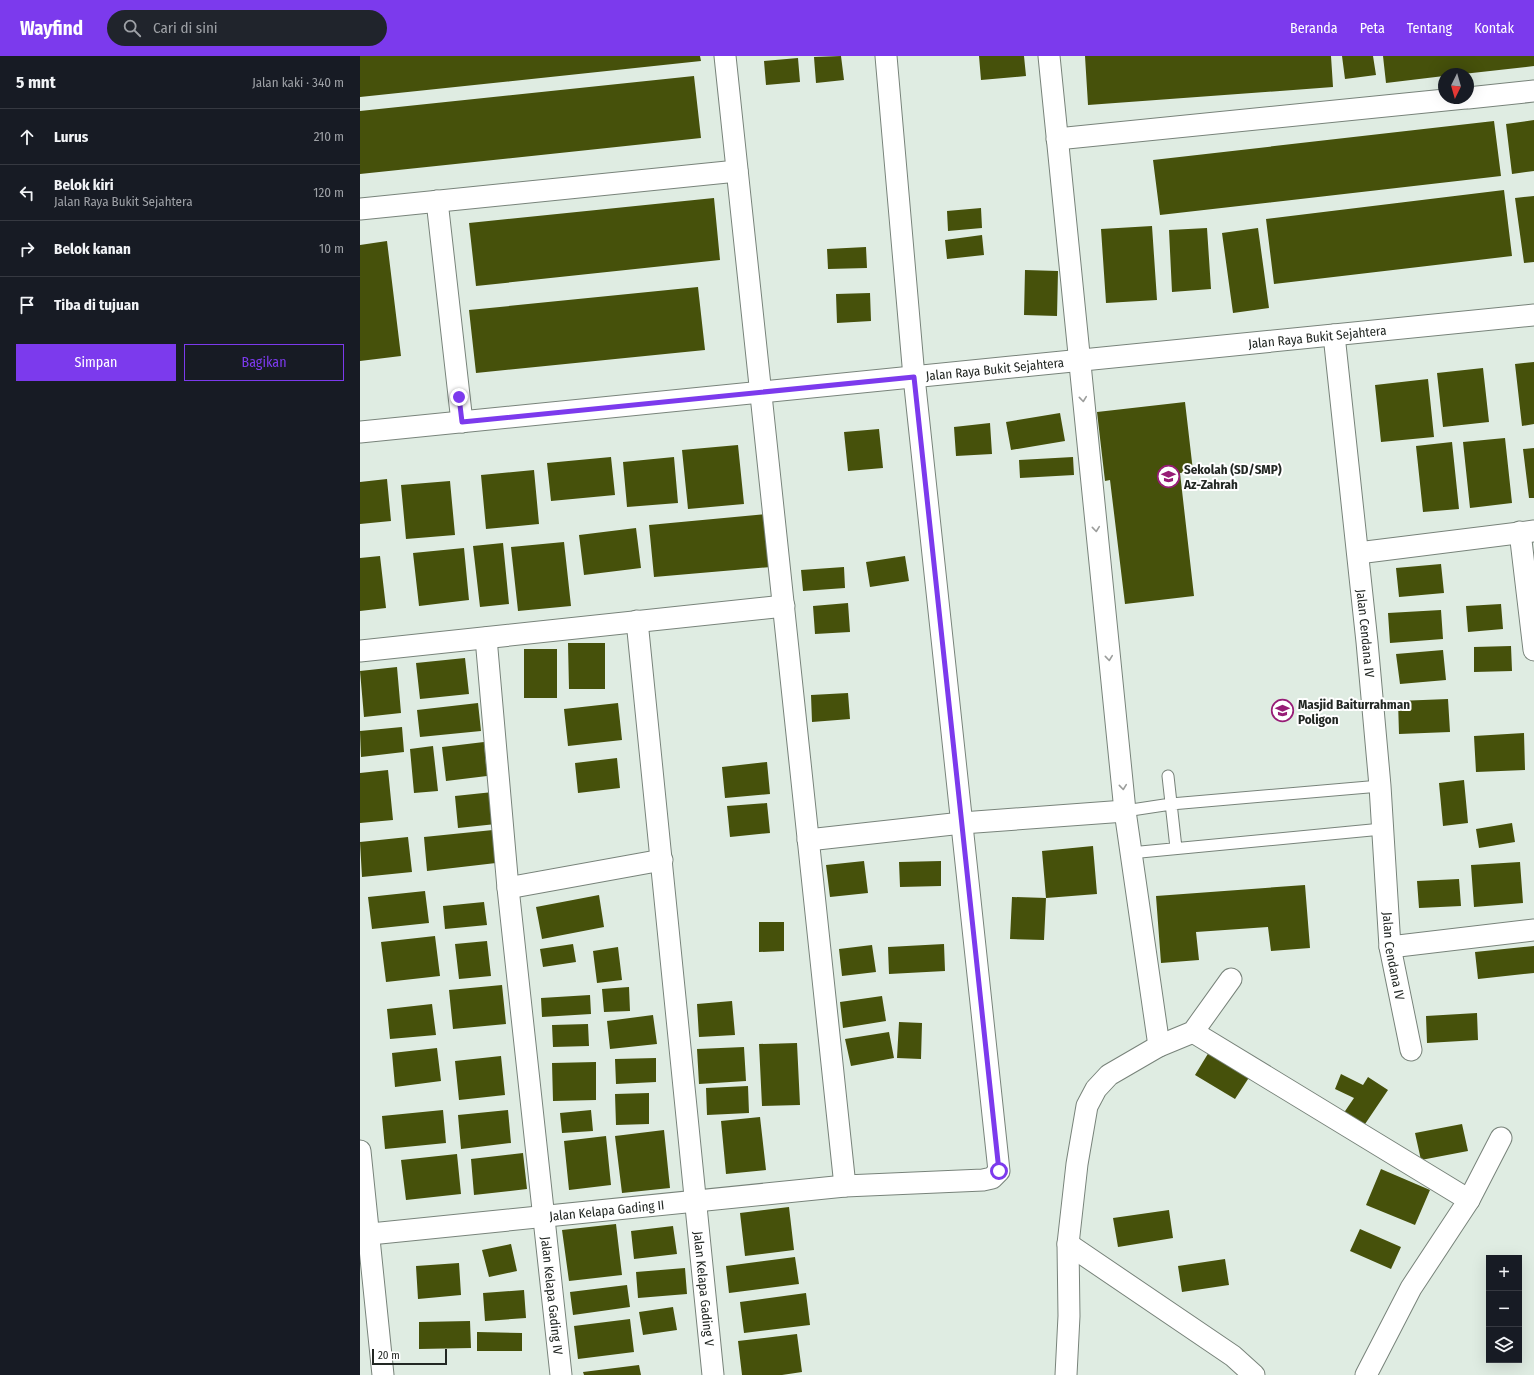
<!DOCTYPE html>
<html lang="id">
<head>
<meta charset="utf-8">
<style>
  :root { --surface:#171b24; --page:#20242c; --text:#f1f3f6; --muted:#9ea1a6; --line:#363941; --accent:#7c3aed }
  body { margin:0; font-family:"Fira Sans Condensed",sans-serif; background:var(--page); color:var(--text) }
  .controls { position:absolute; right:12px; bottom:12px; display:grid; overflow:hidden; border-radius:0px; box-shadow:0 4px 16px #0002 }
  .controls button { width:36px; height:36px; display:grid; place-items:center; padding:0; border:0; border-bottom:1px solid var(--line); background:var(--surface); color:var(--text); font:20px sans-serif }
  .compass { position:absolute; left:1078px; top:12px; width:36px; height:36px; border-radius:50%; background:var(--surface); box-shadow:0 4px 16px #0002; rotate:185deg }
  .scale { position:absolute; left:12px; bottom:10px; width:75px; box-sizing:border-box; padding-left:4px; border:2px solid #222723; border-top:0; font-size:11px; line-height:14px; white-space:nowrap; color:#222723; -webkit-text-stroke:3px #fff; paint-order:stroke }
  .stop { position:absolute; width:12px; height:12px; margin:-9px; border:3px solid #7c3aed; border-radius:50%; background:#fff }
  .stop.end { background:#7c3aed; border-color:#fff; box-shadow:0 1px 4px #0008 }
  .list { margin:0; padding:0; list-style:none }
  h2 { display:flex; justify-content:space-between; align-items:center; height:52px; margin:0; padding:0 16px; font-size:17px }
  h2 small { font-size:13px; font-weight:400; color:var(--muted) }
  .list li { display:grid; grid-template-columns:26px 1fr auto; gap:12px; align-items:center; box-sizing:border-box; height:56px; padding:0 16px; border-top:1px solid var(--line) }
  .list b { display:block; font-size:15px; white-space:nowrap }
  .list p { margin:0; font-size:13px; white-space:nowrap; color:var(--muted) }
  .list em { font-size:13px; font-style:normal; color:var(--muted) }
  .actions { display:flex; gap:8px; padding:12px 16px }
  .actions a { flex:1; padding:9px 0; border:1px solid var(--accent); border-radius:0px; text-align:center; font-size:14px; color:var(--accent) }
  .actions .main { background:var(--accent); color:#fff }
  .icon { flex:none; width:22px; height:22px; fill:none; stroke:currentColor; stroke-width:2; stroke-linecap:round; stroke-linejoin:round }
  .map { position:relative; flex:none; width:1174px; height:1319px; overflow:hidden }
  header { display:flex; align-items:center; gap:24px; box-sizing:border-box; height:56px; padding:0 20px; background:var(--accent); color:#fff }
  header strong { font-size:19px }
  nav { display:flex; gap:22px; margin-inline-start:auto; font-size:14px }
  .search { width:280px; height:36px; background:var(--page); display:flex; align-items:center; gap:10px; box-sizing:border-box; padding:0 14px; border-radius:22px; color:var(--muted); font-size:15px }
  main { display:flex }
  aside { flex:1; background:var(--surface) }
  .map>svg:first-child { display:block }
  .building { fill:#46510b }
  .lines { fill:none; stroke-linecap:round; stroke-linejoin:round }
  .lane-casing { stroke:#78837a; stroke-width:13 }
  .street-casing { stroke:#78837a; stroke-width:23 }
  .lane { stroke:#fff; stroke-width:11 }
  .street { stroke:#fff; stroke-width:21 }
  .oneway { stroke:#9c9e9c }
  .route { stroke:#7c3aed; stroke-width:5 }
  .labels { text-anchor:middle; stroke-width:4; stroke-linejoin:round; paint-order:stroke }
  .street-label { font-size:13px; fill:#222723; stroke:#fff }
  .poi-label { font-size:13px; font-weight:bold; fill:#222723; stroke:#fff; text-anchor:start }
</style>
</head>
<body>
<header>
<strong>Wayfind</strong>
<div class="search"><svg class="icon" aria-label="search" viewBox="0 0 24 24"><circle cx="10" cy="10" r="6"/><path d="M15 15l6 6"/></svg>Cari di sini</div>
<nav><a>Beranda</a><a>Peta</a><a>Tentang</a><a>Kontak</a></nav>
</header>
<main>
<aside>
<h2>5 mnt<small>Jalan kaki · 340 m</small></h2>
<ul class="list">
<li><svg class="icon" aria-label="ahead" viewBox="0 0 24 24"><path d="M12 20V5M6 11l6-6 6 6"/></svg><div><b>Lurus</b></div><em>210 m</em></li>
<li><svg class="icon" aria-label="left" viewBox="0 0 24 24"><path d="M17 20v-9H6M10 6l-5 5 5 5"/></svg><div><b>Belok kiri</b><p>Jalan Raya Bukit Sejahtera</p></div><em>120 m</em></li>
<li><svg class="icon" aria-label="right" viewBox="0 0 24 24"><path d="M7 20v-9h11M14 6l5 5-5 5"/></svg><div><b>Belok kanan</b></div><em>10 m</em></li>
<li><svg class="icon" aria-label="arrive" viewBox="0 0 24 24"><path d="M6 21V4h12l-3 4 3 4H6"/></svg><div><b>Tiba di tujuan</b></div></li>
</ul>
<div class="actions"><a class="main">Simpan</a><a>Bagikan</a></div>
</aside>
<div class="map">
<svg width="1174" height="1319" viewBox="0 0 1174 1319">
  <rect width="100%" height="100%" fill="#dfece2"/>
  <path class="building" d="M0,0H340L341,5L0,41Z
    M481,0L484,24L456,27L454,1Z
    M619,0H664L666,20L621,24Z
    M725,0H971L973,31L728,49Z
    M982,0H1013L1016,19L985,23Z
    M1023,0H1174V10L1103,18H1084V20L1026,27Z
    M438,2L440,26L406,29L404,5Z
    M334,20L341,82L0,118V55Z
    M1174,64V115L1152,118L1146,68Z
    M1134,65L1141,120L800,159L793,104Z
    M1144,134L1152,200L914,228L906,163Z
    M1174,140V206L1164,207L1155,142Z
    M354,142L360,204L116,230L109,167Z
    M621,152L622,172L588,175L587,155Z
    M792,170L797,244L746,247L741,173Z
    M847,172L851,233L812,236L809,174Z
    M898,172L909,252L873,257L862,177Z
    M622,179L624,199L587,203L585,184Z
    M27,185L41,300L0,305V189Z
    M506,191L507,212L468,213L467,193Z
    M665,214L698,215L697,260L664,259Z
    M338,231L345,294L116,317L109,254Z
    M510,237L511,265L477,267L476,238Z
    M1174,306V368L1162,370L1155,308Z
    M1123,312L1129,366L1083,371L1077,317Z
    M1068,323L1074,381L1021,386L1015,329Z
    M825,346L833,415L820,417L834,540L765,548L750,424L745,425L737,356Z
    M700,357L705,385L651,394L646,366Z
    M630,367L632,398L596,400L594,371Z
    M519,373L523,412L488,415L484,376Z
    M1145,382L1152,447L1110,452L1103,386Z
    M1092,386L1099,453L1063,456L1056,390Z
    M378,389L384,448L328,453L322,394Z
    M1174,392V442H1169L1163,393Z
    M251,401L255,439L191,445L187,407Z
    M314,401L318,447L267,451L263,406Z
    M713,401L714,419L660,422L659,404Z
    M174,414L179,468L126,473L121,419Z
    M27,423L31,465L0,468V426Z
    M90,425L95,479L46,483L41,429Z
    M406,458L411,511L294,521L289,469Z
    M276,472L281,512L224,519L219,479Z
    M204,486L211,550L158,555L151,491Z
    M143,487L149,548L120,551L113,490Z
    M104,492L109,544L59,550L53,497Z
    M20,500L26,552L0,555V502Z
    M545,500L549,525L510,531L506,506Z
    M1081,508L1084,537L1039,541L1036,512Z
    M484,511L485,532L443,535L441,514Z
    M488,547L490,576L455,578L453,550Z
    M1141,548L1143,573L1108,576L1106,550Z
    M1081,554L1083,583L1030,587L1028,557Z
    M208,587H245V633H209Z
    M1151,590L1152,615L1114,616V591Z
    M164,593H197V642H164Z
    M1083,594L1086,624L1040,628L1036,598Z
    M105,602L109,638L60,643L56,607Z
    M37,611L41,657L4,661L0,615Z
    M488,637L490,663L452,666L451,639Z
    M1088,643L1090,676L1039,678L1038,645Z
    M118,647L121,675L60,681L57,654Z
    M258,647L262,684L208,690L204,653Z
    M42,671L44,696L1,701L0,675Z
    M1164,677L1165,714L1116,716L1114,680Z
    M124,686L127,720L86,725L82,691Z
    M73,690L78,735L54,737L50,693Z
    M257,702L260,732L218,737L215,707Z
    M407,706L410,738L365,742L362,711Z
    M28,714L33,764L0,767V717Z
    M1104,724L1108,767L1083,770L1079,727Z
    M133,736L136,768L98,772L95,740Z
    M407,747L410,777L370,781L367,750Z
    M1152,767L1155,786L1119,792L1116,773Z
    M133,774L136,807L67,815L64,781Z
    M48,781L52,816L2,821L0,786Z
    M733,790L737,838L686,842L682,795Z
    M504,805L508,837L470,841L466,809Z
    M581,805V830L540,831L539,806Z
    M1160,806L1163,847L1114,851L1111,809Z
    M1099,823L1101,850L1059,852L1057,825Z
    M945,829L950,892L911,895L908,871L836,876L839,904L801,907L796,840Z
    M65,835L69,867L12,873L8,841Z
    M239,839L244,871L182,883L176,851Z
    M652,841L686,842L684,884L650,883Z
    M124,846L127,869L85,873L83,850Z
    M399,866H424V895L399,896Z
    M75,880L80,920L26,926L21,886Z
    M127,885L131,920L99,923L95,888Z
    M213,888L216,906L183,911L180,893Z
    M584,888L585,915L529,918L528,891Z
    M512,889L516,916L482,920L479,893Z
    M1174,890V917L1118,923L1115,896Z
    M258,891L262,924L237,927L233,895Z
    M142,929L146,968L93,973L89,934Z
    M269,931L270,955L244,956L242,933Z
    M230,939L231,958L182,961L181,942Z
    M522,940L526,965L483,972L480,946Z
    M372,945L375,979L339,981L337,948Z
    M72,948L76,979L30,983L27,953Z
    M1117,957L1118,984L1067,987L1066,960Z
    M293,959L297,988L250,993L247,965Z
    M539,966L562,967L561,1003L537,1002Z
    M228,968L229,990L193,991L192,969Z
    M529,976L534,1002L491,1010L485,983Z
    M437,987L440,1049L402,1050L399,988Z
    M384,991L386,1025L339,1028L337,993Z
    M77,992L81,1025L35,1031L32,997Z
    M849,996L890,1020L875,1043L835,1019Z
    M141,1000L145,1039L99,1044L95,1005Z
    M296,1002V1026L256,1028L255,1003Z
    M236,1006V1044L193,1045L192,1007Z
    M981,1018L1003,1029L1008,1021L1028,1034L1001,1074L981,1061L994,1042L975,1033Z
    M388,1030L389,1057L347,1059L346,1032Z
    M289,1037V1068L256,1069L255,1038Z
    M83,1054L86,1087L25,1093L22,1060Z
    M148,1054L151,1087L101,1093L98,1059Z
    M231,1054L233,1075L202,1077L200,1057Z
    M400,1061L406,1114L366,1118L361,1065Z
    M1102,1068L1108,1095L1061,1104L1055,1077Z
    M304,1074L310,1132L262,1137L255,1080Z
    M246,1080L251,1129L209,1134L204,1085Z
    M163,1097L167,1133L114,1139L111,1103Z
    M97,1098L101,1138L46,1144L41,1104Z
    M1021,1113L1070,1134L1055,1169L1006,1149Z
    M429,1151L434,1194L385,1200L380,1157Z
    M809,1154L813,1182L758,1191L753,1162Z
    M256,1168L262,1219L209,1225L202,1174Z
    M313,1170L317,1198L274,1203L271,1175Z
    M1000,1173L1041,1191L1031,1213L990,1195Z
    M151,1188L157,1215L129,1221L122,1194Z
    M435,1201L439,1228L369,1237L366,1210Z
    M865,1203L869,1229L822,1236L818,1210Z
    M99,1207L101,1239L58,1243L56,1210Z
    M325,1212L327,1238L278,1242L276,1216Z
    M267,1229L270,1251L213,1259L210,1236Z
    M164,1234L166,1262L125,1265L123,1237Z
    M446,1237L450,1269L384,1277L380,1246Z
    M313,1251L317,1274L283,1279L279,1256Z
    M270,1263L274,1296L218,1303L214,1270Z
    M110,1265L111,1292L59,1293V1266Z
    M117,1276L162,1277V1295H117Z
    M437,1278L442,1316L422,1319H382L378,1285Z
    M279,1309L281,1319H224L223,1316Z"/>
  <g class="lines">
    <defs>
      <path id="lane" d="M808,720L816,792
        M765,755L811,748L1020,730
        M770,797L1022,773"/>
      <g id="street">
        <path d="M365,0L485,1130"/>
        <path d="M689,0L765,755L799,990"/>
        <path d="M1108,42L1174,35"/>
        <path d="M697,83L1105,42"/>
        <path d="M77,145L102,366"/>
        <path d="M0,153L377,115"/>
        <path id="s1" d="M974,279L1007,586L1020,730L1030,891L1051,994"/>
        <path id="s2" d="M0,376L1174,259"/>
        <path d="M1160,476L1174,594"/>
        <path d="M998,497L1174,475"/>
        <path id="s3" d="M277,565L353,1319"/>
        <path id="s4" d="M126,582L148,832L201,1319"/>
        <path d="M0,595L424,550"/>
        <path d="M448,784L602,767L765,755"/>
        <path d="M148,832L302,804"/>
        <path d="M1030,891L1174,874"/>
        <path d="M833,976L1109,1144"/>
        <path d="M0,1095L23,1319"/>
        <path id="s5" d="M0,1179L485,1130L623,1124L632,1122L639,1115L554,321L526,0"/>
        <path d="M708,1188L873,1300L894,1319"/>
        <path d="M706,1319L709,1260L708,1188L717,1108L727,1050L736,1033L749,1019L799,990L833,976L871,923"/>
        <path d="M1006,1319L1051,1232L1109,1144L1141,1082"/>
      </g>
    </defs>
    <use href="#lane" class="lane-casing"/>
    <use href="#street" class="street-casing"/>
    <use href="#lane" class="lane"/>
    <use href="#street" class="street"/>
  </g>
  <defs><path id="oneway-chevron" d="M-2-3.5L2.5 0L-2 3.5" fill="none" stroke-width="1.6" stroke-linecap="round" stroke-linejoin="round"/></defs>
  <g class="oneway">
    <use href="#oneway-chevron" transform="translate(723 343) rotate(84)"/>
    <use href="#oneway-chevron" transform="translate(736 473) rotate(84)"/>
    <use href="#oneway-chevron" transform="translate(749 602) rotate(84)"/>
    <use href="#oneway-chevron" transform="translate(763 731) rotate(84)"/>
  </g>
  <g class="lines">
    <path class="route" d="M99,341L102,366L554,321L639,1115"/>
  </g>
  <defs>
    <symbol id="school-ring" viewBox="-11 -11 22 22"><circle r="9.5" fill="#fff" stroke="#971c76" stroke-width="1.5"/><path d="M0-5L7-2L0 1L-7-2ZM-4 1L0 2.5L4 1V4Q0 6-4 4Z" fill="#971c76"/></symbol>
  </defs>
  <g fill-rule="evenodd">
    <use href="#school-ring" x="796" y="408" width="25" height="25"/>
    <use href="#school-ring" x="910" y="642" width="25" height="25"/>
  </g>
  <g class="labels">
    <g class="street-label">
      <text dy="5" stroke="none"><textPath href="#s2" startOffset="962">Jalan Raya Bukit Sejahtera</textPath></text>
      <text dy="5" stroke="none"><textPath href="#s2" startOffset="638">Jalan Raya Bukit Sejahtera</textPath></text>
      <text dy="5" stroke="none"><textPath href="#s1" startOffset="300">Jalan Cendana IV</textPath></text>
      <text dy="5" stroke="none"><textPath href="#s1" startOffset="624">Jalan Cendana IV</textPath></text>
      <text dy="5" stroke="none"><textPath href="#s5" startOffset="248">Jalan Kelapa Gading II</textPath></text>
      <text dy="5" stroke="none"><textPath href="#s3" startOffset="671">Jalan Kelapa Gading V</textPath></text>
      <text dy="5" stroke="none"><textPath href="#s4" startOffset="661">Jalan Kelapa Gading IV</textPath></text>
    </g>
    <g class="poi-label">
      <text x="824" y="418">Sekolah (SD/SMP)<tspan x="824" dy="15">Az-Zahrah</tspan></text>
      <text x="938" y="653">Masjid Baiturrahman<tspan x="938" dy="15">Poligon</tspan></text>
    </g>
  </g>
</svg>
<div class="controls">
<button>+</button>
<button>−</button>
<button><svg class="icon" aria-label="layers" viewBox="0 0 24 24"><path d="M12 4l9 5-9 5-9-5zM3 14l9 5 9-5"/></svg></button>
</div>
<svg class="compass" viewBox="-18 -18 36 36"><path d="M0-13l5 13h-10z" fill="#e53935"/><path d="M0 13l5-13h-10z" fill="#9ea1a6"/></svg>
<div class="scale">20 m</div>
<div class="stop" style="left:639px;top:1115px"></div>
<div class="stop end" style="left:99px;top:341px"></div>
</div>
</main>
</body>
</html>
